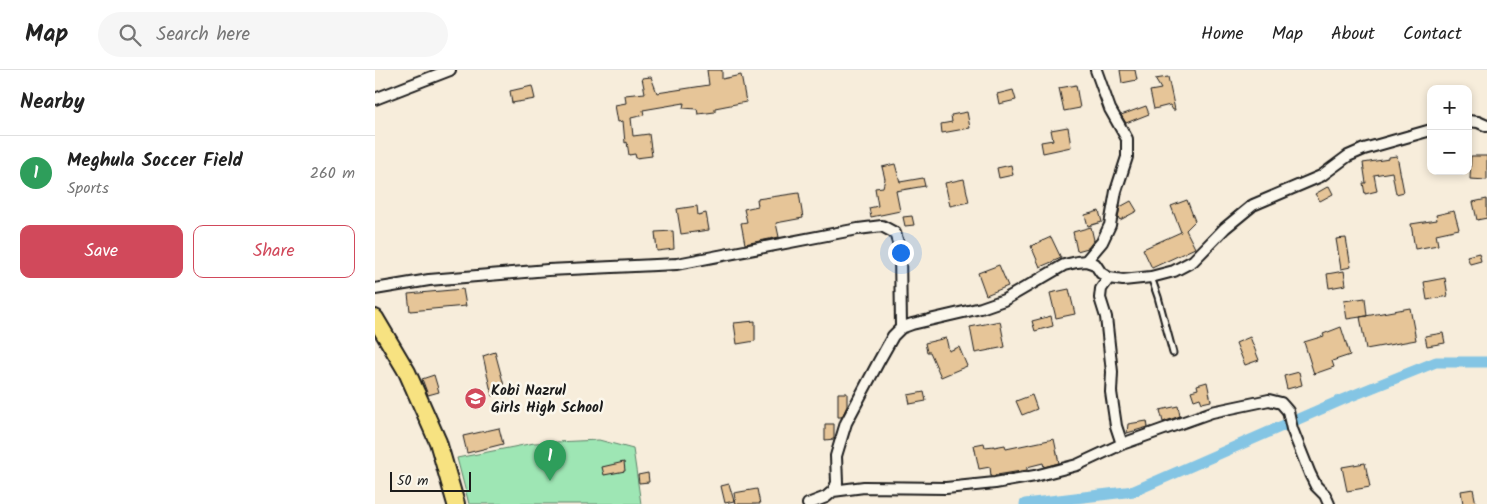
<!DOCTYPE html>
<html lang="en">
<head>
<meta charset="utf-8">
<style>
  :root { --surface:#fff; --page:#f6f6f6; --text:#222; --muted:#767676; --line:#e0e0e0; --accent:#d1495b }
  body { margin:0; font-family:Kalam,sans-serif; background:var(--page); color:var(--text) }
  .controls { position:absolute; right:15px; top:15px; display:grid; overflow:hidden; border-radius:10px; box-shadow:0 2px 8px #0003 }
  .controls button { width:45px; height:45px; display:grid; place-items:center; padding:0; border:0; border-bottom:1px solid var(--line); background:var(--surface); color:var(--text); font:25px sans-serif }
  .scale { position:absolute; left:15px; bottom:12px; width:81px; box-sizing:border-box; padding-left:5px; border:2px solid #1c1c1c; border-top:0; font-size:14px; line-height:18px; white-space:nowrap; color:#1c1c1c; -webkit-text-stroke:4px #fbf7ec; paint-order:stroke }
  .you { position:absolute; left:525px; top:182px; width:18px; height:18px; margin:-12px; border:4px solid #fff; border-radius:50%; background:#1a73e8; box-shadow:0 0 0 8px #1a73e833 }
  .badge { display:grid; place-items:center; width:32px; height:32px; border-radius:50%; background:var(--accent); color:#fff; font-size:16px; font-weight:700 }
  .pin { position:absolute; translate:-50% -41px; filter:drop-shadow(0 1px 2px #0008) }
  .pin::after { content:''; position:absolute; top:26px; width:18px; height:15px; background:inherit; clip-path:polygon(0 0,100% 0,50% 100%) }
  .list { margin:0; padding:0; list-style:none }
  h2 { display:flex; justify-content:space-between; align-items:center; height:65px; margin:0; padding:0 20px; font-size:21px }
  h2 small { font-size:16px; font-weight:400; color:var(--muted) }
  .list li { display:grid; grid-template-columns:32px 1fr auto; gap:15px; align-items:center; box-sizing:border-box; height:75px; padding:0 20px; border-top:1px solid var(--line) }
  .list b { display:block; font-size:19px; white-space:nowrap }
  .list p { margin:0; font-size:16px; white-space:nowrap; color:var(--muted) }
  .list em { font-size:16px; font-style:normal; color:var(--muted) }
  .actions { display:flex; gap:10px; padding:15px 20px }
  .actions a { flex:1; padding:11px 0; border:1px solid var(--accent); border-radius:10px; text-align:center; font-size:18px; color:var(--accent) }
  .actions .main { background:var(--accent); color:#fff }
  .icon { flex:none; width:28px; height:28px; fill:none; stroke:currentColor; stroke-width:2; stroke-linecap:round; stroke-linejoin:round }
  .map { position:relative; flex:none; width:1112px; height:434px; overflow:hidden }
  header { display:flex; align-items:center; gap:30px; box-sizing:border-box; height:70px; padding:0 25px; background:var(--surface); border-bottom:1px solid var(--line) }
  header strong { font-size:24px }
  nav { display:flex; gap:28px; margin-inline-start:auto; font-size:18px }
  .search { width:350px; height:45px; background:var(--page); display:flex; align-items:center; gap:12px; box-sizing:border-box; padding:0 18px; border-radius:28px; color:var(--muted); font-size:19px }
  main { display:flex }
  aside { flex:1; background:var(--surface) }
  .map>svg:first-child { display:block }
  .green { fill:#9ee6b4; stroke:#5d8168 }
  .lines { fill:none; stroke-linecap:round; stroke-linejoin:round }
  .canal { stroke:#84c5e4; stroke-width:11 }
  .building { fill:#e6c598; stroke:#1c1c1c }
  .lane-casing { stroke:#1c1c1c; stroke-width:9 }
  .street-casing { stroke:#1c1c1c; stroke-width:14 }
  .primary-casing { stroke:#1c1c1c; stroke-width:20 }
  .lane { stroke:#fbf7ec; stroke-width:5 }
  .street { stroke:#fbf7ec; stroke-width:10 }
  .primary { stroke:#f7e281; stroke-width:16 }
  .labels { text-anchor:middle; stroke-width:5; stroke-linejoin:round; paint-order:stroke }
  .poi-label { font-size:15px; font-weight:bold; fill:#1c1c1c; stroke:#fbf7ec; text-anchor:start }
</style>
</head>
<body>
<header>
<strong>Map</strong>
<div class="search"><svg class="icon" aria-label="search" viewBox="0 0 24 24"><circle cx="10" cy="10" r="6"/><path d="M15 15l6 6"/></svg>Search here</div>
<nav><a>Home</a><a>Map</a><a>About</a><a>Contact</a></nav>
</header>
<main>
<aside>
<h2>Nearby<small></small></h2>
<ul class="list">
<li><span class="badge" style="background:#2e9e5b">1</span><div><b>Meghula Soccer Field</b><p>Sports</p></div><em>260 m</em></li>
</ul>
<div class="actions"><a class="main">Save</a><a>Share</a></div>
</aside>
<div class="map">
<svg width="1112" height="434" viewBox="0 0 1112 434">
  <rect width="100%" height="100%" fill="#f7eddb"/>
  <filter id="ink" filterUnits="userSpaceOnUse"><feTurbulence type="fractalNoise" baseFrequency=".02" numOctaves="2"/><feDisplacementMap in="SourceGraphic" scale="10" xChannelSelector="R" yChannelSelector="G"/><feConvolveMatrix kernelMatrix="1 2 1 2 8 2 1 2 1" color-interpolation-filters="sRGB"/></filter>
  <g filter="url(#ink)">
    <path class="green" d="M224,370L258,379L266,434H94L82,388L159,373Z"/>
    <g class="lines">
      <path class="canal" d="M650,434L759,421L969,329L1061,292H1112"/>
    </g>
    <path class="building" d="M332,0H347V9L366,5L371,32L340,38V42L323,44L322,39L308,38L309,33L268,40L269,45L256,48L258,66L274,64L277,86L261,88L260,84L254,85L252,72L250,73L248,51L243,52L240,35L251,33L250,25L270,23L267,8L276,7L282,23L334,15Z
      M745,0H760L762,10L747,13Z
      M793,7L800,40H798L795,35L779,39L775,21L786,19L780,9Z
      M701,15L705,38L689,41L684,18Z
      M157,16L160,29L137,33L135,21Z
      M638,20L641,30L624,34L622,24Z
      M771,36L774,44L751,53L746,45Z
      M592,42L595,58L567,63L566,54L577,52L576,45Z
      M693,57L696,77L668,83L666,72L678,70L676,60Z
      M1022,86L1029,122L1021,124L1017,102L999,105L1002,121L990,124L988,113H991L988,93L1014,89V87Z
      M1096,86H1112V110L1095,109Z
      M520,94L525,112L548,108L550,116L521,121L525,141L496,147L494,138L503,136L500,118L508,117L510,109L507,97Z
      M636,95L638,105L624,108L622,98Z
      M589,109L594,132L575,136L570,113Z
      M954,116L958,124L945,131L940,124Z
      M424,123L428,148L401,153L404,167L370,174L366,153L372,152L369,139L383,136L382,129Z
      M1112,129V148L1102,150L1098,132Z
      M812,130L820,151L811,160L820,178L777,198L768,179L806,162L796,136Z
      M756,131L762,141L745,150L743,147L745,137Z
      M322,136L323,145L331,143L334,160L306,164L302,139Z
      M724,141L727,152L713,156L710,145Z
      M1079,141L1084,159L1061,164L1063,175L1040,179L1036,154L1062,150L1061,145Z
      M537,146L539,155L530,156L528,147Z
      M716,157L719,170L713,178L702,181L698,162Z
      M298,161L299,179L282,181L280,162Z
      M676,167L686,188L665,197L656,176Z
      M971,168L976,197L966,199L961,169Z
      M1104,183L1106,191L1095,194L1092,186Z
      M624,195L633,216L611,225L603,203Z
      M969,201L971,215L954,218L952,204Z
      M1070,208L1073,226L1052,230L1049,212Z
      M88,219L91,236L35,241L33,224Z
      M694,219L700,244L681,248L675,223Z
      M990,228L992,246L972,249L969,231Z
      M1035,238L1041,270L991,279L985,247Z
      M676,246L678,256L660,261L657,251Z
      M380,251V271L362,274L359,253Z
      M625,251L630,277L600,283L595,257Z
      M966,257L975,285L957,291L959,297L939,304L929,272L949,266L948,264Z
      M1068,263L1070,273L1052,276L1050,266Z
      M875,267L884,290L870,295L861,273Z
      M571,268L574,281L584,277L592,296L566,307L555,282H552L550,273Z
      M120,282L131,323L117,326L108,286Z
      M924,302L927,315L912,319L909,306Z
      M59,305L64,322L53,325L47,309Z
      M832,312L836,331L827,333L825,328L819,330L816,321L823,319L822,315Z
      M549,322L551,331L535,334L533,325Z
      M463,323H472V336L467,347H463Z
      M657,325L662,339L647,345L641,331Z
      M803,336L805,346L788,352L785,340Z
      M772,351L773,357L752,363L753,354Z
      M450,354H459V369L450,370Z
      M124,358L128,374L92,383L88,366Z
      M679,369L684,393L669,397L668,393L652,397V400L616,406L615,397L604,399L599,375L609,373L610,377L619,376V377L630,375L631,379Z
      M249,392L250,401L229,405L227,397Z
      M990,393L995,417L972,421L967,397Z
      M273,403L274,412L264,413L263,405Z
      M354,414L359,431L350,433L346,416Z
      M382,419L385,434H361L359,423Z
      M1098,419L1101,434H1088L1086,421Z"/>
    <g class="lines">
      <defs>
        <path id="lane" d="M776,207L783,227L798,283"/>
        <path id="street" d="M0,29L75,0
          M1093,51L1103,52L1112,56
          M711,191L727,172L735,155L741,121L752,87V69L735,39L721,0
          M734,208L726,219L725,228L731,247L737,302L736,322L741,356L747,374
          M0,219L54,210L173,200L302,194L483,159L507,156L520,163L525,179L526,258
          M458,421L489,417L571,418L620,413L660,406L702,395L747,374L837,342L894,330L906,333L913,341L917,359L935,404L941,416L950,425L954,434
          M433,434L451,427L458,421L462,413L461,386L471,353L504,291L518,266L526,258L537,254L606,238L629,230L689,195L702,192L711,191L720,194L726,203L734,208L748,210L776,207L799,201L818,191L850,158L878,135L946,106L973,86L989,79L1056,60"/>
        <path id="primary" d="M0,248L32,302L63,372L81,434"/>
      </defs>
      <use href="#lane" class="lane-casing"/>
      <use href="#street" class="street-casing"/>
      <use href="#primary" class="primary-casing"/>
      <use href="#lane" class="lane"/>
      <use href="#street" class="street"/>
      <use href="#primary" class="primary"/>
    </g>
  </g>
  <defs>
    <symbol id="school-disc" viewBox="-11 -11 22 22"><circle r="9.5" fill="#d1495b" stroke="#fbf7ec"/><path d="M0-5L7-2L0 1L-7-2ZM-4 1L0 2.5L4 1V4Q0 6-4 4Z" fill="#fff"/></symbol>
  </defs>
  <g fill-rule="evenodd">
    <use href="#school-disc" x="88" y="316" width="25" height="25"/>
  </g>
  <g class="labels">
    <g class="poi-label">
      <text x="116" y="325">Kobi Nazrul<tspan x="116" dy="17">Girls High School</tspan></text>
    </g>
  </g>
</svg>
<div class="controls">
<button>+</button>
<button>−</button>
</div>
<div class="scale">50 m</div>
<div class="you"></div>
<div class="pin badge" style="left:175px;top:411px;background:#2e9e5b">1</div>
</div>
</main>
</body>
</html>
